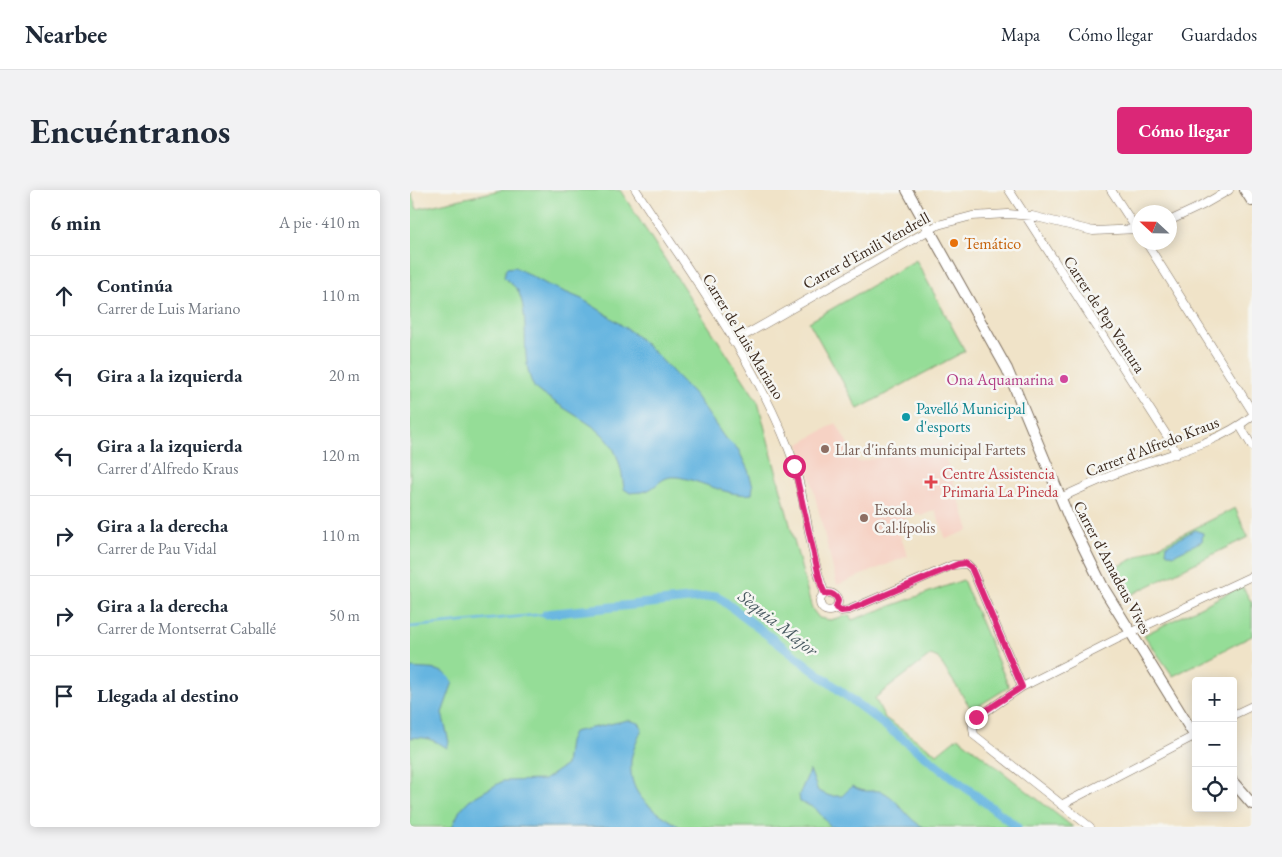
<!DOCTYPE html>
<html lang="es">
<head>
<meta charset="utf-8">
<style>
  :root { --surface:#fff; --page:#f2f2f3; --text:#1f2937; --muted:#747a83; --line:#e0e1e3; --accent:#db2777 }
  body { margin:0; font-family:"EB Garamond",serif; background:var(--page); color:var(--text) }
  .controls { position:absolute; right:15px; bottom:15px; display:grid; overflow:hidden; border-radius:5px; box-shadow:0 2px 12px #0003 }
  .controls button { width:45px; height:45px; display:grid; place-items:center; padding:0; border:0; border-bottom:1px solid var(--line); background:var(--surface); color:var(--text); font:25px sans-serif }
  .compass { position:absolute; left:722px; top:15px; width:45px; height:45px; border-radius:50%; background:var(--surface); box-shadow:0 2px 12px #0003; rotate:292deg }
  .stop { position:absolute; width:15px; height:15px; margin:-11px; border:4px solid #db2777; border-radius:50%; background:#fff }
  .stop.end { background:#db2777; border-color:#fff; box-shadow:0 1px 5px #0008 }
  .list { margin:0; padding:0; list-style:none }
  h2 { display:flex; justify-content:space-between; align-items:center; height:65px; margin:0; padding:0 20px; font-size:21px }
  h2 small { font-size:16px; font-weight:400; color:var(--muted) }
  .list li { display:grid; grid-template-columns:32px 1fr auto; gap:15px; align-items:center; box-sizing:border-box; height:80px; padding:0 20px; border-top:1px solid var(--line) }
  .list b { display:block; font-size:19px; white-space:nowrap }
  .list p { margin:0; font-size:16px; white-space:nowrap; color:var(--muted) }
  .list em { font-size:16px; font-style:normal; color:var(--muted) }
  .icon { flex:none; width:28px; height:28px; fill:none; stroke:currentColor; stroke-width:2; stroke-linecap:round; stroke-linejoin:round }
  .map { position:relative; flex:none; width:842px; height:637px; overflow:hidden; border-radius:5px }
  header { display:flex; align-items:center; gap:30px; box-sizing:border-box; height:70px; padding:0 25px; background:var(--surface); border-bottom:1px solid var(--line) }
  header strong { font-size:24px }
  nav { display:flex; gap:28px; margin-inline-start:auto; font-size:18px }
  .intro { display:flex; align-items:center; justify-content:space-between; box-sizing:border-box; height:120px; padding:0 30px }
  h1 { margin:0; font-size:35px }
  .button { padding:12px 22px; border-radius:5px; background:var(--accent); color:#fff; font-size:18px; font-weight:700 }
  main { display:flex; gap:30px; padding:0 30px }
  aside { flex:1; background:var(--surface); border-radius:5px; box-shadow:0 2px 12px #0003 }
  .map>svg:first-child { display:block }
  .built { fill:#f6d2c4 }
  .green { fill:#95dd97; stroke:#68845a }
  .water { fill:#66b5e0; stroke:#50707f }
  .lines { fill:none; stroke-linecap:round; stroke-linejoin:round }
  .stream { stroke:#66b5e0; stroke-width:2.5 }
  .canal { stroke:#66b5e0; stroke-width:9 }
  .minor-casing { stroke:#7a6b5a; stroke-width:9 }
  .tertiary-casing { stroke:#7a6b5a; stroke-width:12 }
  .minor { stroke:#fff; stroke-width:8 }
  .tertiary { stroke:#fff; stroke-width:10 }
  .route { stroke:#db2777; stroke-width:6 }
  .food-dot { fill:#e8710a; stroke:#f6f6f2; stroke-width:2 }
  .hotel-dot { fill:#d1479c; stroke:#f6f6f2; stroke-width:2 }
  .culture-dot { fill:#0f9aa8; stroke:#f6f6f2; stroke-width:2 }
  .education-dot { fill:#8d6e63; stroke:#f6f6f2; stroke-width:2 }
  .health-dot { fill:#e0444e; stroke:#f6f6f2; stroke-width:2 }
  .labels { text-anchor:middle; stroke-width:5; stroke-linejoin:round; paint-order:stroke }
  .food-label { font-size:16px; fill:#c56008; stroke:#f6f6f2; text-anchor:start }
  .street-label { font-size:16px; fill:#3b2a1e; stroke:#f6f6f2 }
  .hotel-label { font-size:16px; fill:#b23c85; stroke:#f6f6f2; text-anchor:end }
  .culture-label { font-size:16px; fill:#0d838f; stroke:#f6f6f2; text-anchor:start }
  .education-label { font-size:16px; fill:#785e54; stroke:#f6f6f2; text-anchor:start }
  .health-label { font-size:16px; fill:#be3a42; stroke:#f6f6f2; text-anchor:start }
  .water-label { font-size:18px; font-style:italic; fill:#4a5b62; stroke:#f6f6f2 }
</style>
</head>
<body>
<header>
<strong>Nearbee</strong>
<nav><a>Mapa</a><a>Cómo llegar</a><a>Guardados</a></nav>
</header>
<div class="intro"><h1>Encuéntranos</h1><a class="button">Cómo llegar</a></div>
<main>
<aside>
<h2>6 min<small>A pie · 410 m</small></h2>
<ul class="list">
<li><svg class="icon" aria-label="ahead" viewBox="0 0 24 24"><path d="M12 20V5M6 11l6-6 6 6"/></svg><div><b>Continúa</b><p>Carrer de Luis Mariano</p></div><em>110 m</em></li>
<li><svg class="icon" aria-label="left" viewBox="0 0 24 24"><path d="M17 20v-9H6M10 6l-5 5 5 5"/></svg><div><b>Gira a la izquierda</b></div><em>20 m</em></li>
<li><svg class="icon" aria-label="left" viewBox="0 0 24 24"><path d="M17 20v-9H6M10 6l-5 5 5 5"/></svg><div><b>Gira a la izquierda</b><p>Carrer d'Alfredo Kraus</p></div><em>120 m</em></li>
<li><svg class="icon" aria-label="right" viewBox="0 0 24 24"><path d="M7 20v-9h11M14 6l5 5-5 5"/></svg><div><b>Gira a la derecha</b><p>Carrer de Pau Vidal</p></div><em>110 m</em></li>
<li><svg class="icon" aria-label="right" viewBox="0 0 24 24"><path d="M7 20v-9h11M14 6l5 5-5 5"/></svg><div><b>Gira a la derecha</b><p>Carrer de Montserrat Caballé</p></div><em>50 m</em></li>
<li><svg class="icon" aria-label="arrive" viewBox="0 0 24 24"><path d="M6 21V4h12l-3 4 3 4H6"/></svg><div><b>Llegada al destino</b></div></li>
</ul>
</aside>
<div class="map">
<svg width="842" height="637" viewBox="0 0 842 637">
  <rect width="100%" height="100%" fill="#f6f6f2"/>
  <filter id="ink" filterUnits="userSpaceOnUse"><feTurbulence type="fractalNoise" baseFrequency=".02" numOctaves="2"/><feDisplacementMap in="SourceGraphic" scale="10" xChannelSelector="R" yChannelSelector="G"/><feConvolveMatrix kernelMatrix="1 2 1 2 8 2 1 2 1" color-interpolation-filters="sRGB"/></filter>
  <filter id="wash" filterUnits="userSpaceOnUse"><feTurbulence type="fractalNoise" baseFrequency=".0096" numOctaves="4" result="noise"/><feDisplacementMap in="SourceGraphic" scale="20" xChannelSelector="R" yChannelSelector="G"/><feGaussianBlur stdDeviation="1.12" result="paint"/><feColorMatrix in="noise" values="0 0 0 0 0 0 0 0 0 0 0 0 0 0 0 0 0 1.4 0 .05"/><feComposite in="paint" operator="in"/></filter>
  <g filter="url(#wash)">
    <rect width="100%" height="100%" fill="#f0e3c8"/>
    <path class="built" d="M426,233L448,272L531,254L559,340L536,349L525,320L511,326L509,323L485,333L498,366L427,395L399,282L389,254Z"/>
    <path class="green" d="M0,0L7,19L91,0H210L348,212L402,419L409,428L420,430L439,425L442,430L553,390L599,497L562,520L528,468L521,465L465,508L475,528L527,564L548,547L663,637H0Z
      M506,70L555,161L448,219L399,132Z
      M825,318L838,347L716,407L701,380Z
      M832,396L842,413V446L763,486L734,445Z"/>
    <path class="water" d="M105,77L138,95L172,109L193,122L224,144L246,164L285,205L314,247L328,259L338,280L343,296L342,304C320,308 291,290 267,287C251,285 248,297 236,301C231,303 225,302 220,303L214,299C208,241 185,240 142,210C137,206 127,202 124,197C109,168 121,133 109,103C107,97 98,92 94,87L96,78Z
      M785,340L793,343L792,351L763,365L756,362L757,355Z
      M2,478C18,480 33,476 43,492L32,523L39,552L37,558C24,550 15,546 0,548V480Z
      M218,530L229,533L232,538C229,548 222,560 221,571C218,608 243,619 270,637H42L50,620L59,610L93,591L134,590L156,575L159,551L163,542Z
      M400,580L408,601L420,606H432L442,596C458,606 463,597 475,603C490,611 498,631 514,637H421L405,618L390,612L389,605Z"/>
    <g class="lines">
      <path class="stream" d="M0,437L136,424"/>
      <path class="canal" d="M136,424L307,406L607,637"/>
    </g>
  </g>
  <g filter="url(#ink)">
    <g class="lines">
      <defs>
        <path id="minor" d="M226,0C280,83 342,166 378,257C397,304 397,357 415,404
          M599,0L761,252L766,264
          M701,0L729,43
          M759,31L791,16L819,0
          M736,52L842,221
          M323,152L528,35L562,26L598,24L622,26L683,41L729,39
          M830,236L842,256
          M650,308C672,298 695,287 718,279C759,264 807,254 842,226
          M410 412a9 9 0 1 1 18 0a9 9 0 1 1-18 0Z
          M426,418L431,421L439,420L543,375L557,374L562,379L612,497
          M823,525L842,516
          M651,615L786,545
          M680,637L564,545L562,531L612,497L705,450L842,386"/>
        <path id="tertiary" d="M497,0L597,179L659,328L694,399L786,548
          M835,0L842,11
          M823,592L842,614"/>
      </defs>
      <use href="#minor" class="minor-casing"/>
      <use href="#tertiary" class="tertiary-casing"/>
      <use href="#minor" class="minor"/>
      <use href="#tertiary" class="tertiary"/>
    </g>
  </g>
  <g class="lines" filter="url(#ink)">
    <path class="route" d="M384,276L411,395L415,404C421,402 426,405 428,411L426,418L431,421L439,420L548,374L555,373L561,377L612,497L566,527"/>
  </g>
  <circle class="food-dot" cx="544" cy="53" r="5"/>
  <circle class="hotel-dot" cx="654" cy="189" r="5"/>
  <circle class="culture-dot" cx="496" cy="227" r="5"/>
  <g class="education-dot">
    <circle cx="415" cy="259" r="5"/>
    <circle cx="454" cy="328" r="5"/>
  </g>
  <path class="health-dot" d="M518.5 284.5h5v5h5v5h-5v5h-5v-5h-5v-5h5z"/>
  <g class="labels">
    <g class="food-label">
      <text x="554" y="59">Temático</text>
    </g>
    <g class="street-label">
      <text transform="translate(456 60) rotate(-29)" y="6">Carrer d'Emili Vendrell</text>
      <text transform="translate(695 124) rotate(57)" y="6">Carrer de Pep Ventura</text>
      <text transform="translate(334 146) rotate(59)" y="6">Carrer de Luis Mariano</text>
      <text transform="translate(742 256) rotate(-21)" y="6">Carrer d'Alfredo Kraus</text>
      <text transform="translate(703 377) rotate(62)" y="6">Carrer d'Amadeus Vives</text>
    </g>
    <g class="hotel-label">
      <text x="644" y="195">Ona Aquamarina</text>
    </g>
    <g class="culture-label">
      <text x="506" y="224">Pavelló Municipal<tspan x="506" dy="18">d'esports</tspan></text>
    </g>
    <g class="education-label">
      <text x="425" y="265">Llar d'infants municipal Fartets</text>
      <text x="464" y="325">Escola<tspan x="464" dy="18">Cal·lípolis</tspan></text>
    </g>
    <g class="health-label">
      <text x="532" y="289">Centre Assistencia<tspan x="532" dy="18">Primaria La Pineda</tspan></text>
    </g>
    <g class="water-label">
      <text transform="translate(368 433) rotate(38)" y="6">Sèquia Major</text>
    </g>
  </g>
</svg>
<div class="controls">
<button>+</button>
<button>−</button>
<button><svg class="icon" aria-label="locate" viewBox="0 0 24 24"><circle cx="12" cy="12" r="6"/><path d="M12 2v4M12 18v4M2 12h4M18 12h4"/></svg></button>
</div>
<svg class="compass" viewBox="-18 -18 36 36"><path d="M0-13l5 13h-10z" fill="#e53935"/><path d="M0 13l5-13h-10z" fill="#747a83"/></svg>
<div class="stop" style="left:384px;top:276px"></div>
<div class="stop end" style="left:566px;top:527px"></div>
</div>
</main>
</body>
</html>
